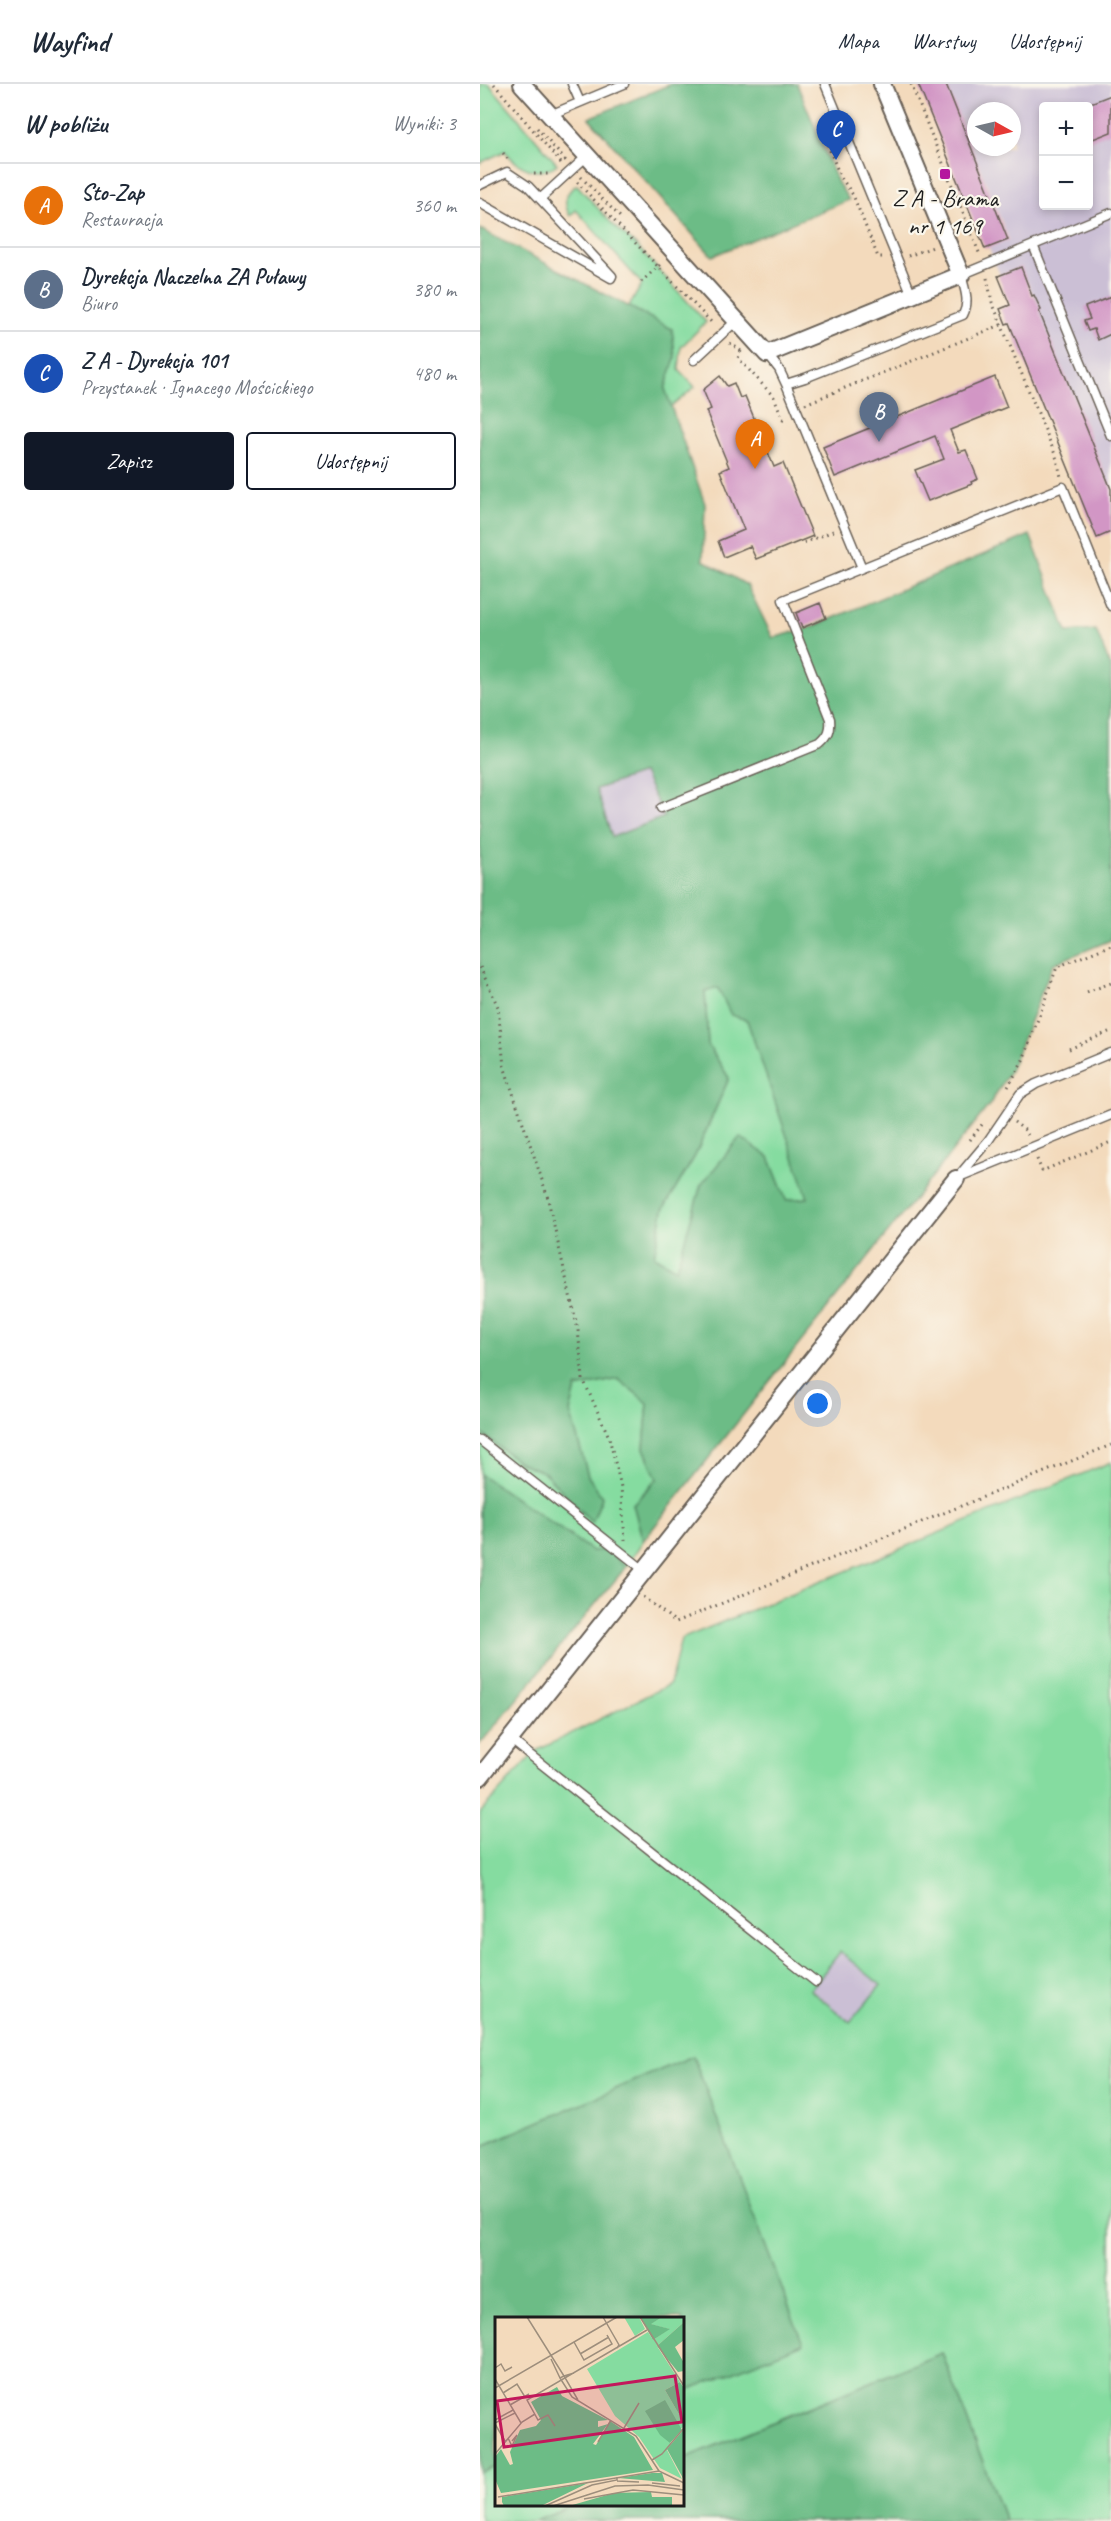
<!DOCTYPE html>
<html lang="pl">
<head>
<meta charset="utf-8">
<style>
  :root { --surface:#fff; --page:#f2f2f3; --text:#1f2937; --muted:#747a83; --line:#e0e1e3; --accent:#111827 }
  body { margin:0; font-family:Caveat,sans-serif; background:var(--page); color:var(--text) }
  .controls { position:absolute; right:18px; top:18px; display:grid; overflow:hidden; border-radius:6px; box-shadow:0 3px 9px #0003 }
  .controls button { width:54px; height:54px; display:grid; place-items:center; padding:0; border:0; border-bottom:2px solid var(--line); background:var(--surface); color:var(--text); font:30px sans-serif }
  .compass { position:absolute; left:487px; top:18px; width:54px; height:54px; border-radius:50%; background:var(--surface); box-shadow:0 3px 9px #0003; rotate:98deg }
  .you { position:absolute; left:338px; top:1320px; width:21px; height:21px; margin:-15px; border:4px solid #fff; border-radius:50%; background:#1a73e8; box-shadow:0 0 0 9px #1a73e833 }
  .badge { display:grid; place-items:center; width:39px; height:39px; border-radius:50%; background:var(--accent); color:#fff; font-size:20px; font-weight:700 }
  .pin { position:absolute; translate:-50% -50px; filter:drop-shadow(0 2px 3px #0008) }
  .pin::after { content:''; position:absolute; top:32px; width:21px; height:18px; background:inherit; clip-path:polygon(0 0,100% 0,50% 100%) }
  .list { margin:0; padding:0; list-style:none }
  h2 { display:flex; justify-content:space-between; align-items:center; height:78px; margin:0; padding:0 24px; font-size:26px }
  h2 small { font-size:20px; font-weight:400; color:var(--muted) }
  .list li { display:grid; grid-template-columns:39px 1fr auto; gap:18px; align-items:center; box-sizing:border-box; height:84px; padding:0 24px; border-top:2px solid var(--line) }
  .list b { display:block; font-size:22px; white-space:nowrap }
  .list p { margin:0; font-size:20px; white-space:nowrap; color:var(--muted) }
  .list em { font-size:20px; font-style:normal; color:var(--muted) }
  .actions { display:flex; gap:12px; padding:18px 24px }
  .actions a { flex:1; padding:14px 0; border:2px solid var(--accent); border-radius:6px; text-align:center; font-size:21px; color:var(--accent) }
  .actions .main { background:var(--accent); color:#fff }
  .map { position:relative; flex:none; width:631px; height:2437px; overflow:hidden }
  header { display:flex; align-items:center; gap:36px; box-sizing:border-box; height:84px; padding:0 30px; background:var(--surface); border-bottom:2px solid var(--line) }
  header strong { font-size:28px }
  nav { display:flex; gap:33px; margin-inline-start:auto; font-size:21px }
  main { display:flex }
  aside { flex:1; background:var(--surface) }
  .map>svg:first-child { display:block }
  .industrial { fill:#cbbfd5; fill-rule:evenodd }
  .green { fill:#85dca0; stroke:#507c5e; stroke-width:1.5; fill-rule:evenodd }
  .forest { fill:#6cbc86; stroke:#446c51; stroke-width:1.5; fill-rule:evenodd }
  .building { fill:#d296c5 }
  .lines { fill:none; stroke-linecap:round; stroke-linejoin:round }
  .service-casing { stroke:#675e54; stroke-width:11 }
  .minor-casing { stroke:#675e54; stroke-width:20 }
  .path { stroke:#675e54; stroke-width:3; stroke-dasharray:1.5 4.5; stroke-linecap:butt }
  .service { stroke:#fff; stroke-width:8 }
  .minor { stroke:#fff; stroke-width:16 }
  .poi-dot { fill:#b5179e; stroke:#fbf7ec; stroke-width:2 }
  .labels { text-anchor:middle; stroke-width:4.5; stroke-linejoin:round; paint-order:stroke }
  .poi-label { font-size:24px; fill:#1c1c1c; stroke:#fbf7ec }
  .inset-road { fill:none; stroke:#9d8e7c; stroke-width:1.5 }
  .view { fill:#c2185b; fill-opacity:0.15; stroke:#c2185b; stroke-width:3 }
  .inset-edge { fill:none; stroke:#1c1c1c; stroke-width:3 }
</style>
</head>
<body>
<header>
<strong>Wayfind</strong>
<nav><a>Mapa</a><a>Warstwy</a><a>Udostępnij</a></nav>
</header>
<main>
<aside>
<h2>W pobliżu<small>Wyniki: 3</small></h2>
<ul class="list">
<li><span class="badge" style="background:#e8710a">A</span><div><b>Sto-Zap</b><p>Restauracja</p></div><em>360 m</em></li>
<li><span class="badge" style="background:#5c6f8a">B</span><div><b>Dyrekcja Naczelna ZA Puławy</b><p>Biuro</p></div><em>380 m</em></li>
<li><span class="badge" style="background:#1a4fb4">C</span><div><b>Z A - Dyrekcja 101</b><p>Przystanek · Ignacego Mościckiego</p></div><em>480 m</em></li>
</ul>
<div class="actions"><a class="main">Zapisz</a><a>Udostępnij</a></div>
</aside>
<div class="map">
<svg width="631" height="2437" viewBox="0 0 631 2437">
  <rect width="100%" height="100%" fill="#fbf7ec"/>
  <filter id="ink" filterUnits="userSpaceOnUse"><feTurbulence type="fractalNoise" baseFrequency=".0167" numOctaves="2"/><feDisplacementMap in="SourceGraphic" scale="12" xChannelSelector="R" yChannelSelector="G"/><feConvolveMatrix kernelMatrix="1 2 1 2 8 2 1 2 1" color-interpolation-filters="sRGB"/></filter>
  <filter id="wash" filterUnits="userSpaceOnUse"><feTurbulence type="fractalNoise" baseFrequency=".008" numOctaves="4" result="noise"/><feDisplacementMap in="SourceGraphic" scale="24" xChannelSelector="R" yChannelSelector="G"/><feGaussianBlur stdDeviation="1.35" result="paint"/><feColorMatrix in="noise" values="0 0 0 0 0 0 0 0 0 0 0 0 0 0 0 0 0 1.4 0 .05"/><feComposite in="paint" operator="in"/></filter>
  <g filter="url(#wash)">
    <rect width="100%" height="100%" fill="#f3dabc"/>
    <path class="industrial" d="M466,0H631V404L559,227L561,226L555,211H553L541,183L520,191L514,177L509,164L529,156ZM564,22H608V122H564ZM496,27H532V63H496Z
      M163,689L184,733L132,753L116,705Z
      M360,1868L401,1901L370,1938L330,1905Z"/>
    <path class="green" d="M0,0H9L77,80C59,95 38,84 25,67L0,79Z
      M97,101L134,142L156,161L226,238L201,263L199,286L215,303L191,323L185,305L195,274L192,245L148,224L162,200L96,126L90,132C83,120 84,108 97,101Z
      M238,904L251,931L267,936L329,1114L306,1116L289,1073L221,1101L197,1186L174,1172L183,1126L215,1072L249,994L228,961L225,907Z
      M138,1295L168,1319L164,1364L177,1395L153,1420L163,1457L146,1483L127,1467H112L0,1390V1348L39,1378L65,1389L112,1438L122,1413L108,1392L90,1328L96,1304Z
      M631,1378V2437H525L462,2269L203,2375V2308L322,2260L213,1972L0,2063V1729L56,1667L190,1600L201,1555ZM360,1868L401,1901L370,1938L330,1906Z
      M16,2383V2420L93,2421L53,2437H0V2389Z"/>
    <path class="forest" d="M191,0H317L358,99L369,116L232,172L109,34Z
      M0,145L192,245L195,274L185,305L225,420L223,476L267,501L293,554L332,543L550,451L587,548L616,546L631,584V856L573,880L530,987L510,1020L163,1457L153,1420L177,1395L164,1364L168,1319L138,1295L96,1304L90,1328L108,1392L122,1413L112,1439L65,1389L39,1378L0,1348ZM163,689L184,733L132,753L116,705ZM238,904L251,931L267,936L328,1114L306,1116L289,1073L260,1053L221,1101L196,1185L174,1172L183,1126L215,1072L249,994L228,961L225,908Z
      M0,1390L112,1467L127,1466L146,1483L0,1660Z
      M213,1972L323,2260L203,2308L202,2234H16V2383L0,2389V2063Z
      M462,2269L525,2437H53L93,2421L202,2420L203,2375Z"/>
    <g id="blocks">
      <path class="building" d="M438,0H466L528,156L505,165Z
        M631,11V48L608,57V22H603Z
        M541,183L552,212L554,211L561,226L559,227L631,405V448L617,454L529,239L526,240L520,225L530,221L518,192Z
        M631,213V250L618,256L614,245L608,247L604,237L610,235L605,223Z
        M240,292L247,302L254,299L260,314L265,312L294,383L303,379L333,452L276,475L270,462L244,473L238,457L264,446L240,387L249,383L226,327L231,325L223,306Z
        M515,293L527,323L470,346L479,368L486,366L498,395L491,398L492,400L448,417L435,386L464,375L455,352L355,393L343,363Z
        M340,519L346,534L322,544L316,529Z"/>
    </g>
  </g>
  <g filter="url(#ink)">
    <use href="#blocks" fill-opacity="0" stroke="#675e54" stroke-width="1.5"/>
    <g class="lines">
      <defs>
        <path id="service" d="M92,0L100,18
          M345,0L432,211
          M70,31L144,0
          M0,101L27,88L48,102L132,192L131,194L0,119
          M60,115L107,72
          M553,161L631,352
          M287,270L299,285L306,300L382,484
          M214,276L256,237
          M306,300L325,294L483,231C490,217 485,206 481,191L631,129
          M181,724L340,660C349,652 351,647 350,635L303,516L583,403L631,522
          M479,1093L631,1031
          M476,1095L508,1057L540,1010L556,1000L631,969
          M0,1356L165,1487
          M30,1655L336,1898"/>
        <path id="minor" d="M42,0L287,270L481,191L402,0
          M0,1693L476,1095"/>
      </defs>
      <use href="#service" class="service-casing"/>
      <use href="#minor" class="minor-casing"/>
      <path class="path" d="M14,0L81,79
        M431,0L500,171
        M57,44L86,77
        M341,44L360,92L373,111L398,173H403
        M23,69L28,75
        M54,90H68
        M101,93L140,133
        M97,98L233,240
        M428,172L453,163
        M507,194L512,218L577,375L581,393
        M161,198L180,181
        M250,259L261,267
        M261,267L258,274L294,313L303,335L308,336
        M325,320L521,241
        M324,459L353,447
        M0,883L18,923L24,982L67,1111L98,1246L103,1295L129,1353L141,1403L145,1456
        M607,908L631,899
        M589,965L631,947
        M528,1003L543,976L577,883L631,861
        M534,1038L546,1047L548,1052
        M490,1056L504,1038
        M557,1075L562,1087L631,1058
        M163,1513L196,1538L631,1361"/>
      <use href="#service" class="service"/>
      <use href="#minor" class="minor"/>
    </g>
  </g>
  <rect class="poi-dot" x="459" y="84" width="12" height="12" rx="3"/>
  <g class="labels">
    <g class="poi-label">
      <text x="465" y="122">Z A - Brama<tspan x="465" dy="28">nr 1 169</tspan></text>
    </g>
  </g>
  <g transform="translate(15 2233)">
    <rect width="189" height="189" fill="#f3dabc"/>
    <path d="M129,0H144L150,12L140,19ZM167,0H189V5L162,29L158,23L174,12L155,7ZM153,15L185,65L170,73L189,106V110L171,119L176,127L172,133L187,162L165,151L144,120L120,99L92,52Z" fill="#85dca0"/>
    <path d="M145,0H167L156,7L175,12L158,23ZM189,5V23L180,30L189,46V54L183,55L162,29ZM185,65L189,71V106L170,73ZM62,70L67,79L113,103L103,104V110L113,107L98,127L101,128L115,104L139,120L158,153L6,176L0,162V140L6,132L15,148L18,147L15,135L25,113L41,109L46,103L36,85ZM170,83L187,113L175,126L165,118L150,94ZM189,112V163L172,132ZM167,156L170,165L123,161L157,156ZM93,166L46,189H9L7,185V180ZM156,175L157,180H177V189H74L119,176Z" fill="#6cbc86"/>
    <path class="inset-road" d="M32,0L69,59L65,61L56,42M108,0L124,28L122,31M145,0L189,69M79,25L89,43L117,27L112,18M85,37L114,20M0,51L6,47L10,54L17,50M79,56L69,59L83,83M65,61L77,80L141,119L164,154M0,62L26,106M0,71L122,0M8,76L22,67L30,80M15,88L34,77M0,103L18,93M0,106L20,96M0,107L10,124M60,109L53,98L43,103L32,83L152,13M129,111L144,86M13,121L17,129L22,118L17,124M103,125L116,103M0,137L27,105L40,97M157,143L167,137L189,111M122,164L144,165M157,166L185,169M3,180L164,154L189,166M89,182L138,173L189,178M50,189L97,168L122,163V160M58,189L120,169L153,168L189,173"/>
    <path class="view" d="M180,59L187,105L9,130L2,84Z"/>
    <rect width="189" height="189" class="inset-edge"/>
  </g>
</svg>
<div class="controls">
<button>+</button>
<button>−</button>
</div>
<svg class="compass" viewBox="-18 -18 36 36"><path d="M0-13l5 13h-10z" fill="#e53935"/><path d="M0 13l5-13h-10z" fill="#747a83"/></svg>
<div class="you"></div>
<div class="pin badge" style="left:275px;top:385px;background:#e8710a">A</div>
<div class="pin badge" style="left:399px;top:358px;background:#5c6f8a">B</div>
<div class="pin badge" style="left:356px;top:76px;background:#1a4fb4">C</div>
</div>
</main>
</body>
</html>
